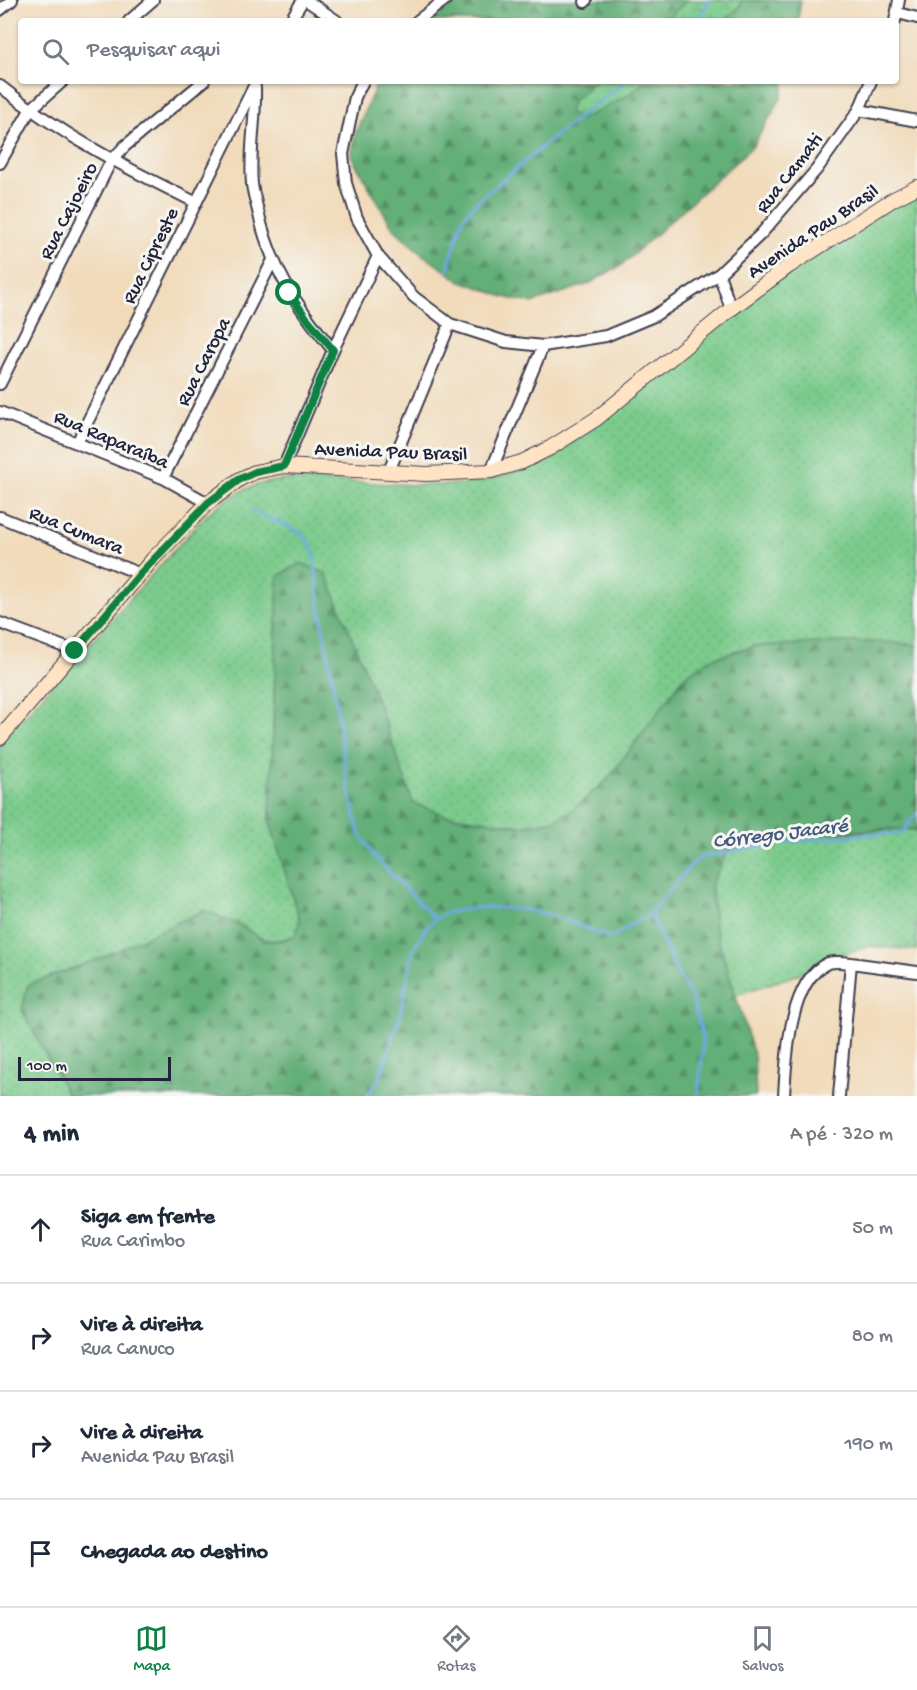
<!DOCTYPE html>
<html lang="pt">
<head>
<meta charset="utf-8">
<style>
  :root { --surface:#fff; --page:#f2f2f3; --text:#1f2937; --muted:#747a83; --line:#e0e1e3; --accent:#0b8043 }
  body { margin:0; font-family:"Gochi Hand",sans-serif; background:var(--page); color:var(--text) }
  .scale { position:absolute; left:18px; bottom:15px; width:153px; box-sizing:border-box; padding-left:6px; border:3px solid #22223b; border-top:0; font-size:16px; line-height:21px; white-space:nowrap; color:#22223b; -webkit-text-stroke:4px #f6f6f2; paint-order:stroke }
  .stop { position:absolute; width:18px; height:18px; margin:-14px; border:4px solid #0b8043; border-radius:50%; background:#fff }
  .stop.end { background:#0b8043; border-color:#fff; box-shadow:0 2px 6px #0008 }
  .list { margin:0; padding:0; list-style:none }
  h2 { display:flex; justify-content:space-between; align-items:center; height:78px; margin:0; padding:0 24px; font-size:26px }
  h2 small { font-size:20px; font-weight:400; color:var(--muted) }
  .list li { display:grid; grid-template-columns:39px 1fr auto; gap:18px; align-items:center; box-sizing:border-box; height:108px; padding:0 24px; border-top:2px solid var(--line) }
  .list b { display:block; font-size:22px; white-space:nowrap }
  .list p { margin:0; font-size:20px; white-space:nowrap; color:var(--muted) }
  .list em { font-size:20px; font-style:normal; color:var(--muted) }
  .icon { flex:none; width:33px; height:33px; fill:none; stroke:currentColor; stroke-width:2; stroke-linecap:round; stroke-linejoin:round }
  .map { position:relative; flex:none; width:917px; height:1096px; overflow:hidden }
  .search { position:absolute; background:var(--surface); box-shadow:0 2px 4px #0004; left:18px; right:18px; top:18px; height:66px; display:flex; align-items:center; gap:15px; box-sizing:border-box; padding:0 21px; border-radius:6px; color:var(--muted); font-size:22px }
  .sheet { height:510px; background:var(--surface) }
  nav { display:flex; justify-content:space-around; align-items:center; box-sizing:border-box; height:84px; border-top:2px solid var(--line); background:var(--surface); font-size:16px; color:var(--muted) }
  nav a { display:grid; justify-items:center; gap:3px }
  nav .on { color:var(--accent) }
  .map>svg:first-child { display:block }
  .green { fill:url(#green-dots); stroke:#4e7664; stroke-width:1.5 }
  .forest { fill:url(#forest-firs); stroke:#43685a; stroke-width:1.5 }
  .wetland { fill:url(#wetland-marsh); stroke:#4e7664; stroke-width:1.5 }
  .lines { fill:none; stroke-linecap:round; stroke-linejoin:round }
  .stream { stroke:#71aae1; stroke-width:3 }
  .street-casing { stroke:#413e4e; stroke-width:14 }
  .secondary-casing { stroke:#413e4e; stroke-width:16 }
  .street { stroke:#fff; stroke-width:10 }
  .secondary { stroke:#fee4c5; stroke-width:14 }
  .route { stroke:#0b8043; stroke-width:8 }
  .labels { text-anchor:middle; stroke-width:6; stroke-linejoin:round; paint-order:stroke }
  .street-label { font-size:20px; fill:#22223b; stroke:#f6f6f2 }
  .water-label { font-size:21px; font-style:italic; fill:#42587d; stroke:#f6f6f2 }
</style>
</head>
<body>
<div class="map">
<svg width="917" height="1096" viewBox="0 0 917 1096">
  <defs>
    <pattern id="green-dots" width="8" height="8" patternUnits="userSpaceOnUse" patternTransform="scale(1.5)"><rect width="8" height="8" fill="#7bcb8c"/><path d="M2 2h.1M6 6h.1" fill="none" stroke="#6aae7a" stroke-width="1.8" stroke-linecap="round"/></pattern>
    <pattern id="forest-firs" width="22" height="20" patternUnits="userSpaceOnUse" patternTransform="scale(1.5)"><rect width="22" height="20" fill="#64af78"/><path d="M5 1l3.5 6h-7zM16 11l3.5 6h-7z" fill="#528e64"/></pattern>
    <pattern id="wetland-marsh" width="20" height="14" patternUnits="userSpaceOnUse" patternTransform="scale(1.5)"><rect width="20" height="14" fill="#7bcb8c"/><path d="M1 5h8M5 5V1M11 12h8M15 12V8" fill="none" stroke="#6aae7a"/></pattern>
  </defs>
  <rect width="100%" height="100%" fill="#f6f6f2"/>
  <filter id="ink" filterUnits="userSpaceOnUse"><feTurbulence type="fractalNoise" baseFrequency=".0167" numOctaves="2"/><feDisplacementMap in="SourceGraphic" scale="12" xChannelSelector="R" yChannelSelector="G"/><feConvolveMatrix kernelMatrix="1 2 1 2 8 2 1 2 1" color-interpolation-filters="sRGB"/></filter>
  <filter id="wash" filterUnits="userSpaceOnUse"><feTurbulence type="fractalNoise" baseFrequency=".008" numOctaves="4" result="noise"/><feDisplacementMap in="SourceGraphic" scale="24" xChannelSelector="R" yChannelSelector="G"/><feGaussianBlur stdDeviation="1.35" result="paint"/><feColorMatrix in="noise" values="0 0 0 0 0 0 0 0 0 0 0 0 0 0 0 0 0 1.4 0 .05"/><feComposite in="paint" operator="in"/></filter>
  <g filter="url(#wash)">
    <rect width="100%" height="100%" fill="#f1dbbb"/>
    <path class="green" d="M917,191V645C876,641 836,642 794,645C773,646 754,646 734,651L630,750L607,780L566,815L552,821L521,826L445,815L413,803L377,700L278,577L270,822L300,921L295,935C270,946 262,940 242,926L101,958L28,985L22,1010L68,1096H0V743L205,516C219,505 234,493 251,487C279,477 308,479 338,481C378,483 421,487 462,484C498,480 529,467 562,451L782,274Z
      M902,829L917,830V950L870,946L826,959L797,975L735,995L715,930L711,885L729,848L821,834Z"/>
    <path class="forest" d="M460,0H687L666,21H432Z
      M742,0H801L798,21H724L739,7Z
      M378,81H595L572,102L625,97L646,81H785L781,98L753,146L622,265L588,284L532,303L504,297L459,280L423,255L393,228L351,156L356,131Z
      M301,563L326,573L377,700L413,803L445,815L521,826L552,821L571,811L607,780L685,676L710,659L755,646L840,642H886L917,645V830C856,826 790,839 729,848L711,885L715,929L754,1055L756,1096H68L22,1010L28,985L101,958L204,910L242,926L264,941L284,940L295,935L300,921L270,822L278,576Z"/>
    <path class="wetland" d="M687,0H742L739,7L724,21H666Z
      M595,81H646L625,97L582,119L569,114L572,102Z"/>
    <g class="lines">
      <path class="stream" d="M697,21L710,0
        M447,272L462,220L474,204L560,132L626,81
        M252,511L290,527L303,535L313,548L323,628L332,675L346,775L359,832L374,856L435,919
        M650,913L679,976L690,994L701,1029L703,1044L698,1096
        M367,1096L379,1079L400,1015L413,950L425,929L435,919L446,913L467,909L486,907L527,910L555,916L611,938L650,913L687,870L701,857L778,843L861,835L903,833L910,821L917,814"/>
    </g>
  </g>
  <g filter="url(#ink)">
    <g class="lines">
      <defs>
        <path id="street" d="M306,0L337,21
          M585,2L586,0
          M0,10L12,0
          M898,13L917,18
          M129,21L153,0
          M290,21L303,0
          M417,21L445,0
          M895,21L899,0
          M363,81L355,97L343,154L346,183L357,218L378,256L414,297L450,324L506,342L543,346L606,336L654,316L719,274L761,234L817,169L859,110L871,81
          M0,86C60,134 126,168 195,202
          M255,88C256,120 249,152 252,184C253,193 256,202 258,211C271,269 296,305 333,350
          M859,110L917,121
          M0,163L30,110L63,81
          M719,274L731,309
          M0,384L111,161L125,146L204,81
          M0,412L163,478L208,503
          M77,443L255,84
          M284,466L333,350L378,256
          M389,471L450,324
          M491,471L543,346
          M163,478L273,260
          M0,517L140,574
          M0,623L75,651
          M784,1096C786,1059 789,980 828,963C835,961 844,962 851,963
          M839,1096L851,963L917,972"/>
        <path id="secondary" d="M0,738L153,559L208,503L240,479L255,472L284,466L426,474L491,471L522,462L550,448L596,419L731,309L789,266L892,200L917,187"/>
      </defs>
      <use href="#street" class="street-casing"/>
      <use href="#secondary" class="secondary-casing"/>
      <use href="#street" class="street"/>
      <use href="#secondary" class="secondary"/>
    </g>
  </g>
  <g class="lines" filter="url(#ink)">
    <path class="route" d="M75,651L140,574L208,503L240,479L255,472L284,466L333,350L305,316L289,293"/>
  </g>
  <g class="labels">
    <g class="street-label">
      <text transform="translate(788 172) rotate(-52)" y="7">Rua Camati</text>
      <text transform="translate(67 210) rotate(-63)" y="7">Rua Cajoeiro</text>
      <text transform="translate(812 230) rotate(-34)" y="7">Avenida Pau Brasil</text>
      <text transform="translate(149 255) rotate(-64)" y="7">Rua Cipreste</text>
      <text transform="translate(202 361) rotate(-63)" y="7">Rua Caropa</text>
      <text transform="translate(112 438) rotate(23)" y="7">Rua Raparaíba</text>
      <text transform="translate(391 450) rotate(2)" y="7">Avenida Pau Brasil</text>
      <text transform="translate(77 529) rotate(22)" y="7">Rua Cumara</text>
    </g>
    <g class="water-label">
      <text transform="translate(780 832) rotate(-7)" y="7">Córrego Jacaré</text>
    </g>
  </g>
</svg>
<div class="scale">100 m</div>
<div class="stop" style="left:289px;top:293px"></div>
<div class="stop end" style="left:75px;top:651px"></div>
<div class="search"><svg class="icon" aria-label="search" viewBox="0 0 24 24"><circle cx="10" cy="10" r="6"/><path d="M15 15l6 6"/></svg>Pesquisar aqui</div>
</div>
<section class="sheet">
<h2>4 min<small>A pé · 320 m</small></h2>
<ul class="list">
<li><svg class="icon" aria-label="ahead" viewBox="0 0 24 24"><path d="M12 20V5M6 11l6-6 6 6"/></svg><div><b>Siga em frente</b><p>Rua Carimbo</p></div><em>50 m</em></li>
<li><svg class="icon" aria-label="right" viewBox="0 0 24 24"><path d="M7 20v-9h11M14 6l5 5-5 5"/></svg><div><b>Vire à direita</b><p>Rua Canuco</p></div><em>80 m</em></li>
<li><svg class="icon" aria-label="right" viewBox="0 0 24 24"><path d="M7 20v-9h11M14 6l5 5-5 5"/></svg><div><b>Vire à direita</b><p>Avenida Pau Brasil</p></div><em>190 m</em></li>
<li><svg class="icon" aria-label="arrive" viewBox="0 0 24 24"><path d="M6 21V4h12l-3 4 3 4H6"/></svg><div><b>Chegada ao destino</b></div></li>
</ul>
</section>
<nav>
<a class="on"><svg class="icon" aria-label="map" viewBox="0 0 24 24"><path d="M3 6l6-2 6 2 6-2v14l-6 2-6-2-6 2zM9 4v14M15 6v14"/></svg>Mapa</a>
<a><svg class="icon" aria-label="directions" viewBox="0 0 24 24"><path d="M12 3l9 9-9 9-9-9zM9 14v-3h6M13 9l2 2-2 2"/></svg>Rotas</a>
<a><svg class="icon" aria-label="saved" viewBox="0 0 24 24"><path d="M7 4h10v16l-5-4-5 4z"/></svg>Salvos</a>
</nav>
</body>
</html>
